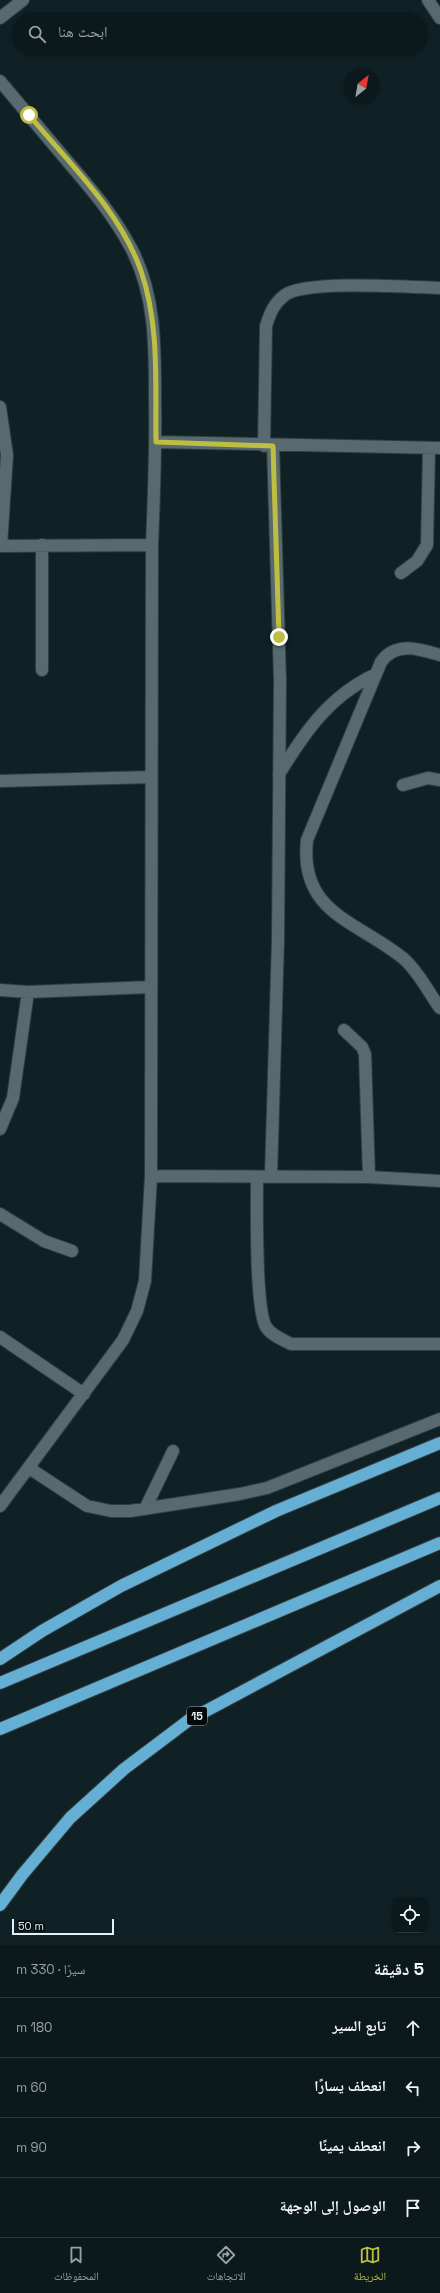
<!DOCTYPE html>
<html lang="ar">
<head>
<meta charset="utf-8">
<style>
  :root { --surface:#0b191c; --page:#192629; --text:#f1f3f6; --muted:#9aa0a3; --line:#2b383b; --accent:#bebf42 }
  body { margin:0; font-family:"Space Grotesk","Noto Naskh Arabic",sans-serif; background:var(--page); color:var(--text); direction:rtl }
  .controls { position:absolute; right:12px; bottom:12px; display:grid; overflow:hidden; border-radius:8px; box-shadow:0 1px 3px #0004 }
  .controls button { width:36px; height:36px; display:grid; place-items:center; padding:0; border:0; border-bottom:1px solid var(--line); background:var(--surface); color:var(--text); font:20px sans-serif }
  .compass { position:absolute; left:344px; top:68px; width:36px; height:36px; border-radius:50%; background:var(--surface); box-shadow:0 1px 3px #0004; rotate:31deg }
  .scale { position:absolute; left:12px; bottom:10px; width:102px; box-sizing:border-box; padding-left:4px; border:2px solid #e4f0f2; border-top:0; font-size:11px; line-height:14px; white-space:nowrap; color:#e4f0f2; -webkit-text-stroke:3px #04090b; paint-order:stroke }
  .stop { position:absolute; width:12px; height:12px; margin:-9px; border:3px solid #bebf42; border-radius:50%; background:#fff }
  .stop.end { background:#bebf42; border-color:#fff; box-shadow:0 1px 4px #0008 }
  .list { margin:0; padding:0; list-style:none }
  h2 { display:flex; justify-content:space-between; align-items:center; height:52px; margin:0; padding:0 16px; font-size:17px }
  h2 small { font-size:13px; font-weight:400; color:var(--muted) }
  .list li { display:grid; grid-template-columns:26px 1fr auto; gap:12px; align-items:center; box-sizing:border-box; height:60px; padding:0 16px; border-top:1px solid var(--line) }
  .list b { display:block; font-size:15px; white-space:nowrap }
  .list em { font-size:13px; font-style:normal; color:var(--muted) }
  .icon { flex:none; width:22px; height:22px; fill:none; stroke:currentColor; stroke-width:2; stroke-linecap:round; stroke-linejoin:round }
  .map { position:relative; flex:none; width:440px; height:1945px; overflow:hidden; direction:ltr }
  .search { position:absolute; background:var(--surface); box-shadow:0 1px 3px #0004; left:12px; right:12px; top:12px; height:44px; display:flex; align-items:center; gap:10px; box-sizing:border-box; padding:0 14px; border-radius:22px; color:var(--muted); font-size:15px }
  .sheet { height:292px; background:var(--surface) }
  nav { display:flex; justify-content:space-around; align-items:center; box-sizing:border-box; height:56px; border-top:1px solid var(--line); background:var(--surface); font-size:11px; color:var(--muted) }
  nav a { display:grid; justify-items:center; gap:2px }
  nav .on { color:var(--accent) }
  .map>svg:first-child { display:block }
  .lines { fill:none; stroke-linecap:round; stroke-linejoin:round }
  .street-casing { stroke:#323d40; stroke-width:14 }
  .highway-casing { stroke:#323d40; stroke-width:14 }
  .street { stroke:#576a6f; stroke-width:12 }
  .highway { stroke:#65aed4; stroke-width:12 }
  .route { stroke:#bebf42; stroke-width:5 }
  .labels { text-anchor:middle; stroke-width:3; stroke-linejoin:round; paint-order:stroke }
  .shield { fill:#04090b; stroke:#a1abad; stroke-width:1 }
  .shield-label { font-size:11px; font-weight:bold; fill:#e4f0f2 }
</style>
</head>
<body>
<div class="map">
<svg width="440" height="1945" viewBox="0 0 440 1945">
  <rect width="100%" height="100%" fill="#0f2125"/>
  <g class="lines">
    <defs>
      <path id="street" d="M428,0L440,18
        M0,18L23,0
        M0,81C23,108 45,135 68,162C92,190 115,217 132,250C156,297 155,349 155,400C156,449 154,497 152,545L151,1176L145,1281L137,1311L123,1340L0,1506
        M0,407L7,455L1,546
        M156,442L440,448
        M264,446L266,326C270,313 274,303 285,295C306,280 409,287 440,288
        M0,546L152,545
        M401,573L417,561L427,545L429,449
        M440,655C419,649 395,641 381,662L307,840C299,914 358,921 404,959C419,972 428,992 440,1008
        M42,670V545
        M279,774C305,732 329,696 376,674
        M0,781L151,777
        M403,785L428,778L440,780
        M0,990L28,992L151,987
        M344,1030L362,1047L365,1054L369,1177
        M0,1129L13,1098L28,992
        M151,1176L369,1177L440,1181
        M271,1176L278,940L280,680L273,446
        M257,1178C257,1205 255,1308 266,1327C271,1335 283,1340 291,1344H440
        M0,1214L44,1241L72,1251
        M0,1337L84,1394
        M29,1468L87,1506L111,1511H130L240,1494L267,1488L440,1419
        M145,1509L173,1451"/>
      <path id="highway" d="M0,1659L42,1631L121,1586L276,1511L440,1443
        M0,1683L440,1498
        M0,1729L440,1543
        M0,1905L22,1875L70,1818L124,1769L189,1720L440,1586"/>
    </defs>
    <use href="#street" class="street-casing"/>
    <use href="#highway" class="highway-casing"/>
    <use href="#street" class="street"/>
    <use href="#highway" class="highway"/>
  </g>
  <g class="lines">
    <path class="route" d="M29,115C69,163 120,211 141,271C160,326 155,385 156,442L273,446L279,637"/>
  </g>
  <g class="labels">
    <rect class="shield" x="187" y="1707" width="20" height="18" rx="3"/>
    <g class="shield-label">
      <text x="197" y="1720">15</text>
    </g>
  </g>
</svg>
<div class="controls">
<button><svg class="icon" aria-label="locate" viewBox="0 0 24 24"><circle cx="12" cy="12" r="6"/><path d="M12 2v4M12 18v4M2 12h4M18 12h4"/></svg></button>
</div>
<svg class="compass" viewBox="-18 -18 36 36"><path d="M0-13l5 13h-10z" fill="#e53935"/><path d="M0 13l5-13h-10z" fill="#9aa0a3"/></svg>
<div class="scale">50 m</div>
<div class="stop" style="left:29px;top:115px"></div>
<div class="stop end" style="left:279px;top:637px"></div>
<div class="search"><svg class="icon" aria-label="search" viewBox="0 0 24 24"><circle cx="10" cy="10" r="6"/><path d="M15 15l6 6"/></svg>ابحث هنا</div>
</div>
<section class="sheet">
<h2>5 دقيقة<small>سيرًا · 330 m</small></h2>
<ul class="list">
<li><svg class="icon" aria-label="ahead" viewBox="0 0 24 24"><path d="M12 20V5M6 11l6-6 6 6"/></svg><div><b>تابع السير</b></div><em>180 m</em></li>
<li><svg class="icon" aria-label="left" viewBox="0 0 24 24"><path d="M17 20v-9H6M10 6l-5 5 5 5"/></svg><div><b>انعطف يسارًا</b></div><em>60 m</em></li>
<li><svg class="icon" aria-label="right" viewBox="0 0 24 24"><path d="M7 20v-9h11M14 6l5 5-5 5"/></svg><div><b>انعطف يمينًا</b></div><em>90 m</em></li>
<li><svg class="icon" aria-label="arrive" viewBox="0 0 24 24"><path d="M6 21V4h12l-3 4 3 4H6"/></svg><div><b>الوصول إلى الوجهة</b></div></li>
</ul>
</section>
<nav>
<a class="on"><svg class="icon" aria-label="map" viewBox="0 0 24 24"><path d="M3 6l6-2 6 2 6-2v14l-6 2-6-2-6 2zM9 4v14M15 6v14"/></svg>الخريطة</a>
<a><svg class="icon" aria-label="directions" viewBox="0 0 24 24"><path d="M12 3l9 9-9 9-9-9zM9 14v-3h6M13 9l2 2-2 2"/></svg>الاتجاهات</a>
<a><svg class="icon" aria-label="saved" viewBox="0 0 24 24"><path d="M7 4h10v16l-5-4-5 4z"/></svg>المحفوظات</a>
</nav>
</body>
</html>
